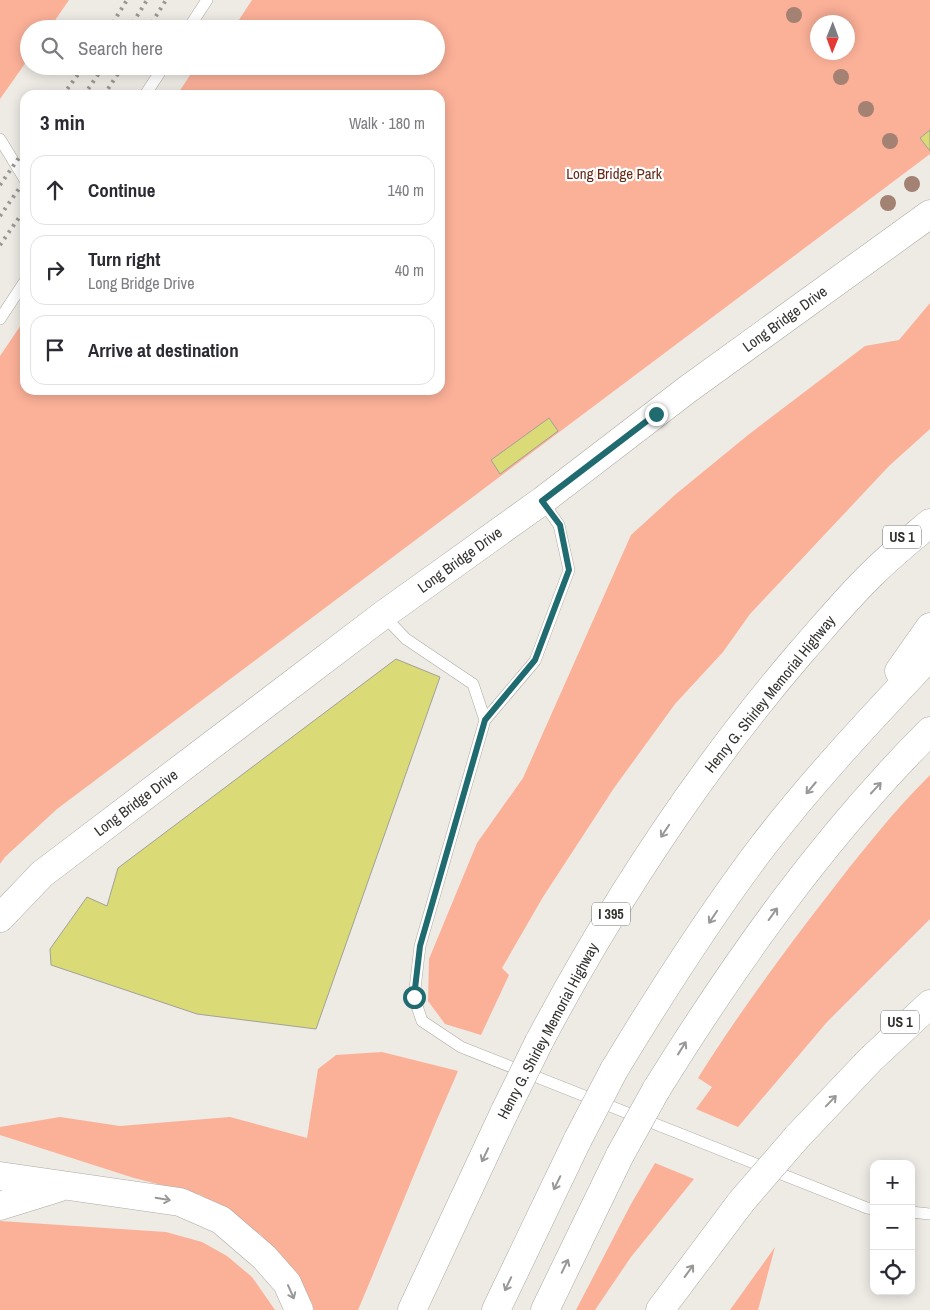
<!DOCTYPE html>
<html lang="en">
<head>
<meta charset="utf-8">
<style>
  :root { --surface:#fff; --page:#f7f7f7; --text:#2b2b33; --muted:#7c7c81; --line:#e1e1e2 }
  body { margin:0; font-family:"Archivo Narrow",sans-serif; background:var(--page); color:var(--text) }
  .controls { position:absolute; right:15px; bottom:15px; display:grid; overflow:hidden; border-radius:10px; box-shadow:0 2px 12px #0003 }
  .controls button { width:45px; height:45px; display:grid; place-items:center; padding:0; border:0; border-bottom:1px solid var(--line); background:var(--surface); color:var(--text); font:25px sans-serif }
  .compass { position:absolute; left:810px; top:15px; width:45px; height:45px; border-radius:50%; background:var(--surface); box-shadow:0 2px 12px #0003; rotate:181deg }
  .stop { position:absolute; width:15px; height:15px; margin:-11px; border:4px solid #1f6b70; border-radius:50%; background:#fff }
  .stop.end { background:#1f6b70; border-color:#fff; box-shadow:0 1px 5px #0008 }
  .list { margin:0; padding:0; list-style:none }
  h2 { display:flex; justify-content:space-between; align-items:center; height:65px; margin:0; padding:0 20px; font-size:21px }
  h2 small { font-size:16px; font-weight:400; color:var(--muted) }
  .list li { display:grid; grid-template-columns:32px 1fr auto; gap:15px; align-items:center; box-sizing:border-box; height:70px; margin:0 10px 10px; padding:0 10px; border:1px solid var(--line); border-radius:15px }
  .list b { display:block; font-size:19px; white-space:nowrap }
  .list p { margin:0; font-size:16px; white-space:nowrap; color:var(--muted) }
  .list em { font-size:16px; font-style:normal; color:var(--muted) }
  .icon { flex:none; width:28px; height:28px; fill:none; stroke:currentColor; stroke-width:2; stroke-linecap:round; stroke-linejoin:round }
  .map { position:relative; flex:none; width:930px; height:1310px; overflow:hidden }
  .search { position:absolute; background:var(--surface); box-shadow:0 2px 12px #0003; left:20px; top:20px; width:425px; height:55px; display:flex; align-items:center; gap:12px; box-sizing:border-box; padding:0 18px; border-radius:28px; color:var(--muted); font-size:19px }
  .panel { position:absolute; background:var(--surface); box-shadow:0 2px 12px #0003; left:20px; top:90px; width:425px; height:305px; border-radius:15px }
  .map>svg:first-child { display:block }
  .green { fill:#fbb098; fill-rule:evenodd }
  .building { fill:#dada76; stroke:#a1a19b }
  .lines { fill:none; stroke-linecap:round; stroke-linejoin:round }
  .lane-casing { stroke:#adaaa4; stroke-width:12 }
  .secondary-casing { stroke:#adaaa4; stroke-width:29 }
  .highway-casing { stroke:#adaaa4; stroke-width:29 }
  .lane { stroke:#fff; stroke-width:11 }
  .secondary { stroke:#fff; stroke-width:28 }
  .highway { stroke:#fff; stroke-width:28 }
  .rail { stroke:#999792; stroke-width:4; stroke-dasharray:2.5 5; stroke-linecap:butt }
  .highway-bridge-casing { stroke:#adaaa4; stroke-width:29; stroke-linecap:butt }
  .highway-bridge { stroke:#fff; stroke-width:28 }
  .tree { fill:#a38173 }
  .oneway { stroke:#989896 }
  .route { stroke:#1f6b70; stroke-width:6 }
  .labels { text-anchor:middle; stroke-width:4.5; stroke-linejoin:round; paint-order:stroke }
  .shield { fill:#fff; stroke:#706f6d; stroke-width:1 }
  .shield-label { font-size:14px; font-weight:bold; fill:#32312e }
  .park-label { font-size:15px; fill:#652a16; stroke:#fff }
  .street-label { font-size:15px; fill:#32312e; stroke:#fff }
</style>
</head>
<body>
<div class="map">
<svg width="930" height="1310" viewBox="0 0 930 1310">
  <rect width="100%" height="100%" fill="#eeebe5"/>
  <path class="green" d="M0,0H69L49,29H29V58L0,99Z
    M252,0H930V154L57,809L5,857L0,864V356L25,319V390H440V95H177L196,66H436V29H221L227,21L235,26ZM818,22H848V52H818Z
    M930,303V429L889,466L750,614L723,652L675,704L614,788L543,897L502,968L509,975L481,1035L445,1024L428,1001L429,959L477,843L523,778L631,535L676,494L748,435L865,346L899,340Z
    M930,775V919L827,1022L738,1127L696,1109L712,1087L698,1078C737,1016 780,957 825,899C858,856 892,813 930,775Z
    M382,1052L458,1071C423,1150 392,1230 358,1310H314L312,1303L287,1262L260,1234L201,1195L134,1178L0,1135V1127L60,1117L120,1126L230,1117L307,1138L318,1069L336,1055Z
    M655,1163L694,1179L631,1257L595,1310H576L631,1204Z
    M0,1221L166,1232L202,1242L227,1256L252,1277L275,1310H0Z
    M775,1247L758,1310H730Z"/>
  <path class="building" d="M930,130V151L920,138Z
    M549,418L558,431L500,474L491,460Z
    M396,659L440,677L316,1029L197,1014L51,965L50,949L87,897L107,906L118,868Z"/>
  <g class="lines">
    <defs>
      <path id="lane" d="M188,29L207,0
        M145,95L164,66
        M0,139L25,180
        M0,319L25,281
        M542,501L559,525L569,570L535,661L485,720L420,946L414,997L422,1021L461,1047L867,1208L874,1209
        M383,615L406,639L473,684L485,720
        M911,1212L930,1214"/>
      <path id="secondary" d="M0,918L42,874L383,615L542,501L688,389L930,214"/>
      <path id="highway" d="M899,671L930,627
        M539,1042C613,902 699,771 802,651C825,625 848,597 873,573C891,555 911,539 930,523
        M614,1070C660,994 708,918 762,847C814,779 872,718 930,656
        M656,1090C736,961 823,838 930,731
        M797,1137L870,1060L930,1004
        M0,1176L180,1202L221,1220L264,1257L287,1283L299,1310
        M0,1206L58,1188
        M412,1310L505,1111
        M496,1310L578,1139
        M545,1310L620,1155
        M660,1310L741,1202"/>
    </defs>
    <use href="#lane" class="lane-casing"/>
    <use href="#secondary" class="secondary-casing"/>
    <use href="#highway" class="highway-casing"/>
    <use href="#lane" class="lane"/>
    <use href="#secondary" class="secondary"/>
    <use href="#highway" class="highway"/>
    <path class="rail" d="M109,29L127,0
      M129,29L147,0
      M148,29L166,0
      M63,95L84,66
      M84,95L104,66
      M104,95L123,66
      M0,185L25,149
      M0,216L25,180
      M0,245L25,209"/>
    <defs>
      <path id="highway-bridge" d="M505,1111L539,1042
        M578,1139L614,1070
        M620,1155L656,1090
        M741,1202L797,1137"/>
    </defs>
    <use href="#highway-bridge" class="highway-bridge-casing"/>
    <use href="#highway-bridge" class="highway-bridge"/>
  </g>
  <g class="tree">
    <circle cx="794" cy="15" r="8"/>
    <circle cx="841" cy="77" r="8"/>
    <circle cx="866" cy="109" r="8"/>
    <circle cx="890" cy="141" r="8"/>
    <circle cx="912" cy="184" r="8"/>
    <circle cx="888" cy="203" r="8"/>
  </g>
  <defs><path id="oneway-shaft" d="M-6 0H5M1.5-3L5.5 0L1.5 3" fill="none" stroke-width="1.6" stroke-linecap="round" stroke-linejoin="round" transform="scale(1.25)"/></defs>
  <g class="oneway">
    <use href="#oneway-shaft" transform="translate(811 788) rotate(130)"/>
    <use href="#oneway-shaft" transform="translate(876 788) rotate(-47)"/>
    <use href="#oneway-shaft" transform="translate(665 831) rotate(124)"/>
    <use href="#oneway-shaft" transform="translate(773 914) rotate(-54)"/>
    <use href="#oneway-shaft" transform="translate(713 917) rotate(124)"/>
    <use href="#oneway-shaft" transform="translate(682 1048) rotate(-58)"/>
    <use href="#oneway-shaft" transform="translate(831 1101) rotate(-46)"/>
    <use href="#oneway-shaft" transform="translate(485 1155) rotate(115)"/>
    <use href="#oneway-shaft" transform="translate(557 1183) rotate(116)"/>
    <use href="#oneway-shaft" transform="translate(163 1199) rotate(10)"/>
    <use href="#oneway-shaft" transform="translate(565 1266) rotate(-64)"/>
    <use href="#oneway-shaft" transform="translate(689 1271) rotate(-54)"/>
    <use href="#oneway-shaft" transform="translate(508 1284) rotate(115)"/>
    <use href="#oneway-shaft" transform="translate(291 1292) rotate(66)"/>
  </g>
  <g class="lines">
    <path class="route" d="M414,997L420,946L485,720L535,660L569,570L560,525L542,501L656,414"/>
  </g>
  <g class="labels">
    <g class="shield">
      <rect x="883" y="525.5" width="38" height="23" rx="4"/>
      <rect x="592" y="902.5" width="38" height="23" rx="4"/>
      <rect x="881" y="1010.5" width="38" height="23" rx="4"/>
    </g>
    <g class="shield-label">
      <text x="902" y="542">US 1</text>
      <text x="611" y="919">I 395</text>
      <text x="900" y="1027">US 1</text>
    </g>
    <g class="park-label">
      <text x="614" y="179">Long Bridge Park</text>
    </g>
    <g class="street-label">
      <text transform="translate(785 319) rotate(-36)" y="5">Long Bridge Drive</text>
      <text transform="translate(460 560) rotate(-36)" y="5">Long Bridge Drive</text>
      <text transform="translate(770 694) rotate(-51)" y="5">Henry G. Shirley Memorial Highway</text>
      <text transform="translate(136 803) rotate(-37)" y="5">Long Bridge Drive</text>
      <text transform="translate(548 1031) rotate(-62)" y="5">Henry G. Shirley Memorial Highway</text>
    </g>
  </g>
</svg>
<div class="controls">
<button>+</button>
<button>−</button>
<button><svg class="icon" aria-label="locate" viewBox="0 0 24 24"><circle cx="12" cy="12" r="6"/><path d="M12 2v4M12 18v4M2 12h4M18 12h4"/></svg></button>
</div>
<svg class="compass" viewBox="-18 -18 36 36"><path d="M0-13l5 13h-10z" fill="#e53935"/><path d="M0 13l5-13h-10z" fill="#7c7c81"/></svg>
<div class="stop" style="left:414px;top:997px"></div>
<div class="stop end" style="left:656px;top:414px"></div>
<div class="search"><svg class="icon" aria-label="search" viewBox="0 0 24 24"><circle cx="10" cy="10" r="6"/><path d="M15 15l6 6"/></svg>Search here</div>
<section class="panel">
<h2>3 min<small>Walk · 180 m</small></h2>
<ul class="list">
<li><svg class="icon" aria-label="ahead" viewBox="0 0 24 24"><path d="M12 20V5M6 11l6-6 6 6"/></svg><div><b>Continue</b></div><em>140 m</em></li>
<li><svg class="icon" aria-label="right" viewBox="0 0 24 24"><path d="M7 20v-9h11M14 6l5 5-5 5"/></svg><div><b>Turn right</b><p>Long Bridge Drive</p></div><em>40 m</em></li>
<li><svg class="icon" aria-label="arrive" viewBox="0 0 24 24"><path d="M6 21V4h12l-3 4 3 4H6"/></svg><div><b>Arrive at destination</b></div></li>
</ul>
</section>
</div>
</body>
</html>
